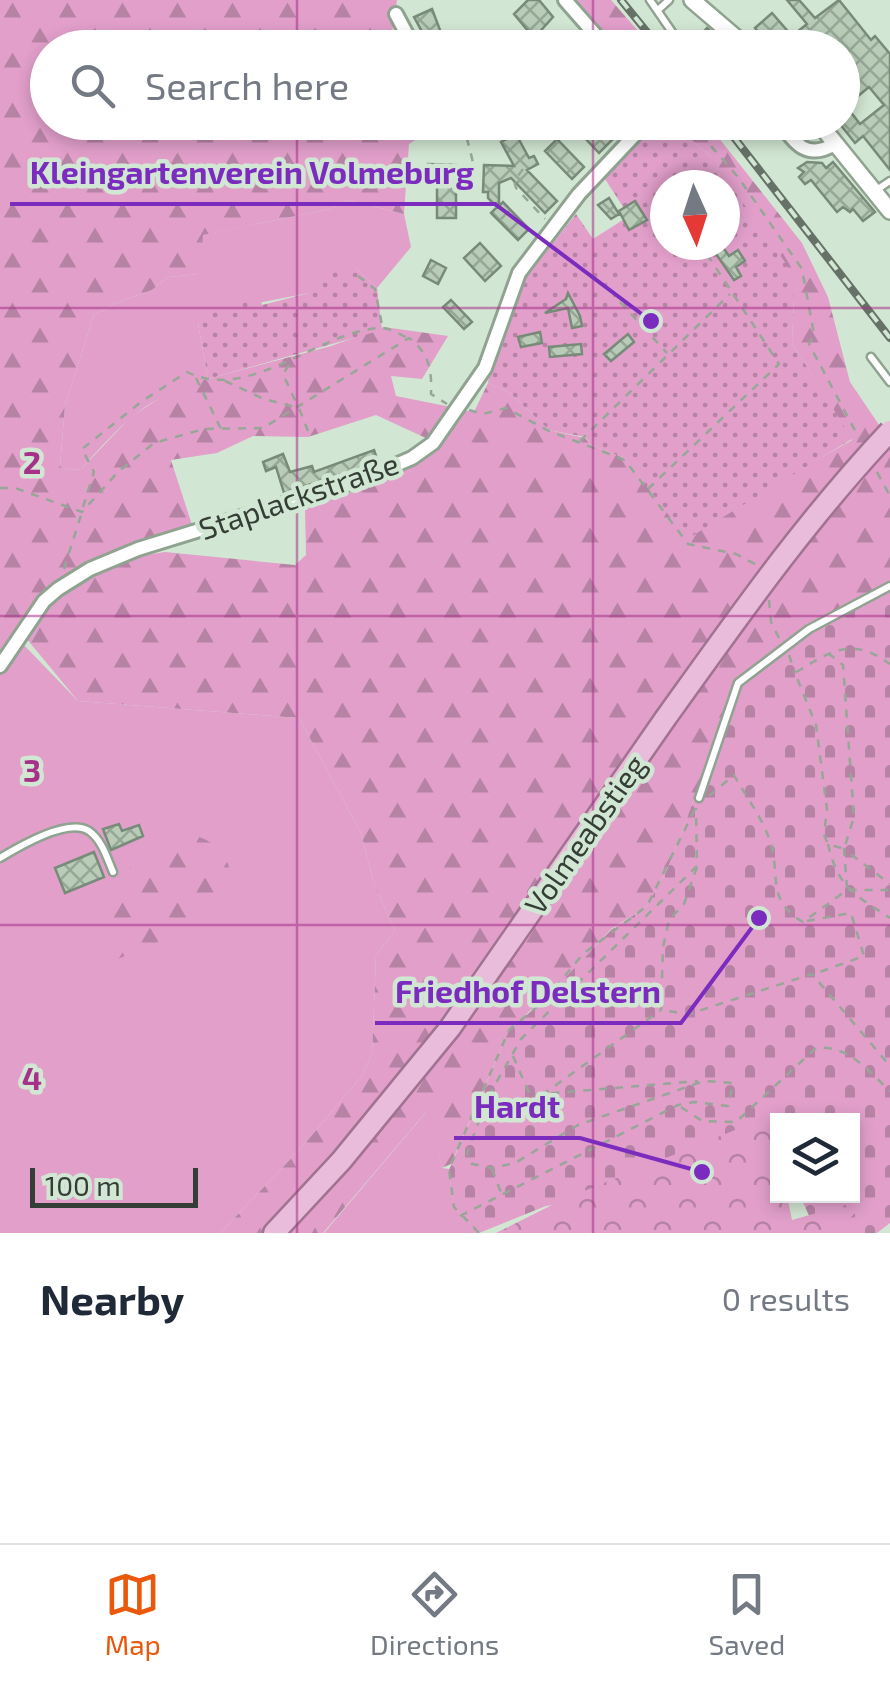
<!DOCTYPE html>
<html lang="en">
<head>
<meta charset="utf-8">
<style>
  :root { --surface:#fff; --page:#f2f2f3; --text:#1f2937; --muted:#747a83; --line:#e0e1e3; --accent:#ea580c }
  body { margin:0; font-family:"Exo 2",sans-serif; background:var(--page); color:var(--text) }
  .controls { position:absolute; right:30px; bottom:30px; display:grid; overflow:hidden; border-radius:0px; box-shadow:0 5px 15px #0003 }
  .controls button { width:90px; height:90px; display:grid; place-items:center; padding:0; border:0; border-bottom:2px solid var(--line); background:var(--surface); color:var(--text); font:50px sans-serif }
  .compass { position:absolute; left:650px; top:170px; width:90px; height:90px; border-radius:50%; background:var(--surface); box-shadow:0 5px 15px #0003; rotate:177deg }
  .scale { position:absolute; left:30px; bottom:25px; width:168px; box-sizing:border-box; padding-left:10px; border:5px solid #353e36; border-top:0; font-size:28px; line-height:35px; white-space:nowrap; color:#353e36; -webkit-text-stroke:8px #d2e7d3; paint-order:stroke }
  .list { margin:0; padding:0; list-style:none }
  h2 { display:flex; justify-content:space-between; align-items:center; height:130px; margin:0; padding:0 40px; font-size:42px }
  h2 small { font-size:32px; font-weight:400; color:var(--muted) }
  .icon { flex:none; width:55px; height:55px; fill:none; stroke:currentColor; stroke-width:2; stroke-linecap:round; stroke-linejoin:round }
  .map { position:relative; flex:none; width:890px; height:1233px; overflow:hidden }
  .search { position:absolute; background:var(--surface); box-shadow:0 5px 15px #0003; left:30px; right:30px; top:30px; height:110px; display:flex; align-items:center; gap:25px; box-sizing:border-box; padding:0 35px; border-radius:55px; color:var(--muted); font-size:38px }
  .sheet { height:310px; background:var(--surface) }
  nav { display:flex; justify-content:space-around; align-items:center; box-sizing:border-box; height:140px; border-top:2px solid var(--line); background:var(--surface); font-size:28px; color:var(--muted) }
  nav a { display:grid; justify-items:center; gap:5px }
  nav .on { color:var(--accent) }
  .map>svg:first-child { display:block }
  .grass { fill:#e19fca }
  .forest { fill:url(#forest-firs) }
  .cemetery { fill:url(#cemetery-stones) }
  .park { fill:url(#park-crowns) }
  .garden { fill:url(#garden-dots); fill-rule:evenodd }
  .building { fill:url(#building-cross-hatch); stroke:#788b79; stroke-width:2.5; fill-rule:evenodd }
  .lines { fill:none; stroke-linecap:round; stroke-linejoin:round }
  .service-casing { stroke:#8fa390; stroke-width:11 }
  .minor-casing { stroke:#8fa390; stroke-width:18 }
  .tertiary-casing { stroke:#8fa390; stroke-width:20 }
  .primary-casing { stroke:#a07390; stroke-width:25 }
  .path { stroke:#96a797; stroke-width:2.5; stroke-dasharray:8 8; stroke-linecap:butt }
  .service { stroke:#fff; stroke-width:6 }
  .minor { stroke:#fff; stroke-width:12 }
  .tertiary { stroke:#fff; stroke-width:15 }
  .primary { stroke:#e8bcda; stroke-width:20 }
  .rail-casing { stroke:#667267; stroke-width:8 }
  .rail { stroke:#d2e7d3; stroke-width:4; stroke-dasharray:11; stroke-linecap:butt }
  .primary-bridge-casing { stroke:#a07390; stroke-width:25; stroke-linecap:butt }
  .primary-bridge { stroke:#e8bcda; stroke-width:20 }
  .grid { fill:none; stroke:#a73088; stroke-width:2.5; stroke-opacity:0.55 }
  .labels { text-anchor:middle; stroke-width:9; stroke-linejoin:round; paint-order:stroke }
  .street-label { font-size:30px; fill:#353e36; stroke:#d2e7d3 }
  .grid-label { font-size:32px; text-anchor:middle; font-weight:bold; fill:#a73088; stroke:#d2e7d3; stroke-width:9; stroke-linejoin:round; paint-order:stroke }
  .leader { fill:none; stroke:#7b2cbf; stroke-width:4 }
  .callout-dot { fill:#7b2cbf; stroke:#d2e7d3; stroke-width:4 }
  .callout-label { font-size:32px; text-anchor:middle; font-weight:bold; fill:#7b2cbf; stroke:#d2e7d3; stroke-width:9; stroke-linejoin:round; paint-order:stroke }
</style>
</head>
<body>
<div class="map">
<svg width="890" height="1233" viewBox="0 0 890 1233">
  <defs>
    <pattern id="forest-firs" width="22" height="20" patternUnits="userSpaceOnUse" patternTransform="scale(2.5)"><rect width="22" height="20" fill="#e19fca"/><path d="M5 1l3.5 6h-7zM16 11l3.5 6h-7z" fill="#b783a5"/></pattern>
    <pattern id="cemetery-stones" width="16" height="16" patternUnits="userSpaceOnUse" patternTransform="scale(2.5)"><rect width="16" height="16" fill="#e19fca"/><path d="M2 7V4a2 2 0 0 1 4 0v3zM10 15v-3a2 2 0 0 1 4 0v3z" fill="#b783a5"/></pattern>
    <pattern id="park-crowns" width="20" height="18" patternUnits="userSpaceOnUse" patternTransform="scale(2.5)"><rect width="20" height="18" fill="#e19fca"/><path d="M2 6a3 3 0 1 1 6 0M12 15a3 3 0 1 1 6 0" fill="none" stroke="#b783a5"/></pattern>
    <pattern id="garden-dots" width="8" height="8" patternUnits="userSpaceOnUse" patternTransform="scale(2.5)"><rect width="8" height="8" fill="#e19fca"/><path d="M2 2h.1M6 6h.1" fill="none" stroke="#b783a5" stroke-width="1.8" stroke-linecap="round"/></pattern>
    <pattern id="building-cross-hatch" width="8" height="8" patternUnits="userSpaceOnUse" patternTransform="scale(2.5)"><rect width="8" height="8" fill="#b8ccb8"/><path d="M0 0l8 8M0 8l8-8" fill="none" stroke="#96a796"/></pattern>
  </defs>
  <rect width="100%" height="100%" fill="#d2e7d3"/>
  <path class="grass" d="M348,200L404,214L411,247L377,288L356,268L323,282L309,293L228,309L198,323L208,379C146,396 123,423 81,469L68,470L60,466L65,405L94,315L114,304L152,290L168,277L199,274L202,235L330,209Z
    M20,641L78,701L299,718L361,833L373,881L395,931L376,955L372,1054L361,1077L301,1148L220,1233H0V675Z
    M428,1110L442,1168L449,1169L454,1207L479,1233H324Z"/>
  <path class="forest" d="M0,0H397L390,47L48,48V122L442,123L409,144L404,214L348,200L330,209L203,235L200,274L168,277L152,290L114,304L94,315L65,405L60,466L68,470L81,469L130,418L174,388L331,346L384,327L448,336L422,379L391,376L396,396L451,407L428,439L376,415L308,437L253,436L217,453L171,460L193,528C101,554 50,569 0,656Z
    M573,0H611L652,47H614Z
    M671,123H707L802,243L828,297L850,382L890,441V586L738,683L668,868L647,906L611,929L567,977L509,1030L451,1164L442,1168L427,1111L323,1233H220L301,1148L361,1077L372,1054L376,955L395,931L373,881L361,833L299,718L78,701L26,638L58,594L93,574L140,556L165,552L295,565L306,555L305,508C372,485 425,475 462,410L474,412L488,383L510,393L549,430L585,438L591,445L625,458L685,535L852,440L792,343L794,299L709,155Z
    M194,835C214,842 224,849 230,870C232,878 233,893 229,901C219,923 133,949 107,965C105,894 118,852 194,835Z"/>
  <path class="cemetery" d="M890,586V1223L877,1233H817L800,1196H852V1120H778L777,1193L681,1185L546,1206L479,1233L454,1207L449,1170L509,1030L544,1000L611,930L647,906L668,868L738,683L785,644Z"/>
  <path class="park" d="M772,1115L777,1145L778,1196H787L792,1220L859,1201L862,1206L848,1220L841,1233H496L562,1200Z"/>
  <path class="garden" d="M671,123L709,155L787,265L794,299L792,343L852,439L687,539L625,458L591,445L585,437L549,430L510,393L488,383L490,367L527,276L576,214L593,239L629,216L603,176L635,139ZM665,185H725V245H665Z
    M356,268L377,288L382,330L208,379L198,323L215,310L228,309L236,299L260,297L262,305L309,293L308,285L323,282L330,270Z"/>
  <path class="building" d="M528,0H539L553,17L534,38L514,14Z
    M787,0H799L815,18L839,0L871,40L875,36L890,54V170L863,136L855,143L840,124L842,122V48H779L772,39L767,43L755,28L772,13L792,36L807,24ZM869,87L884,105L860,124L846,106Z
    M432,9L440,30L425,37L414,17Z
    M707,28L714,34L729,48H704L696,40Z
    M600,122H630L599,153L584,137Z
    M516,134L529,158L534,156L538,164L527,170L557,201L545,213L511,178L499,183V206L503,202L529,229L518,240L491,213L497,207L488,198V192H483L484,165L514,166L501,142Z
    M557,139L584,167L572,179L545,151Z
    M807,162L822,163L826,168L833,162L875,212L863,221L853,209L850,212L843,207L837,212L811,180L805,184L799,177L804,172L798,168Z
    M428,164L456,165V218H437V185L435,175L428,174Z
    M609,198L619,214L611,219L598,205Z
    M635,201L647,220L629,230L619,211Z
    M480,243L501,266L485,281L464,258Z
    M722,246L729,256L738,250L745,261L736,267L741,276L734,280L714,251Z
    M431,260L446,268L438,284L423,276Z
    M568,293L580,316L582,326L572,328L568,308L545,313L566,299Z
    M451,300L472,322L464,329L443,307Z
    M540,332L542,343L521,347L518,337Z
    M628,334L634,342L611,361L604,354Z
    M581,344L582,354L550,357L549,347Z
    M374,450L378,462L284,493L276,467L266,471L263,462L283,454L290,472L312,466L314,472Z
    M119,824L122,831L139,825L143,836L111,850L103,829Z
    M94,852L104,877L65,893L55,868Z"/>
  <g class="lines">
    <defs>
      <path id="service" d="M650,0L683,48
        M658,10L669,0
        M875,191L890,181
        M871,357L890,382
        M699,798L738,683L809,629L890,586
        M0,858C18,847 68,817 89,831C102,840 107,858 113,872"/>
      <path id="minor" d="M565,0L607,48
        M396,14L414,48
        M780,122C796,145 807,160 835,144
        M0,666L44,601L58,589L90,569L138,549L361,480L412,458L433,443L485,368L519,273L579,194L647,122"/>
      <path id="tertiary" d="M692,0L748,48
        M818,122L890,211"/>
      <path id="primary" d="M274,1233L341,1161L450,1028L665,719"/>
    </defs>
    <use href="#service" class="service-casing"/>
    <use href="#minor" class="minor-casing"/>
    <use href="#tertiary" class="tertiary-casing"/>
    <use href="#primary" class="primary-casing"/>
    <path class="path" d="M465,122C465,140 473,154 474,172
      M690,122L738,177L802,269L814,334L809,344L859,438
      M523,169L514,181L516,188L545,219
      M358,276L375,289L382,325
      M620,302L667,353
      M289,365L283,374L298,407
      M196,378L221,429
      M225,381L264,399L299,408L308,431
      M469,410L483,414L506,408L549,431L625,460L688,544L736,554L757,565
      M580,441L730,294
      M877,472L890,496
      M0,488H15L82,512L118,472L154,443L204,429L263,428L409,338C429,353 432,369 431,394L447,404
      M648,489L779,364L701,245
      M83,507L94,472L82,449L141,402L187,372C249,403 318,332 379,328C388,327 399,334 408,338
      M64,569L81,515
      M769,600L771,622L780,640
      M828,653L843,665L854,817L844,849L828,844L824,835L827,809L816,725L795,673C831,651 851,636 890,664
      M789,655L795,673
      M709,796L734,775C745,795 761,816 769,838C782,871 764,900 803,922L847,890H890
      M828,844C838,888 854,894 890,918
      M697,867L684,904L669,920L663,947L661,1010L689,1014L812,974L890,1066
      M847,888L844,849L890,884
      M807,921L851,913L864,956L814,974
      M513,1056L530,1095L698,1081
      M542,1095L661,1010
      M681,1107L702,1121L736,1122L816,1048C849,1045 867,1070 890,1091
      M492,1169L502,1195
      M460,1216L678,1105L694,1102L728,1106L733,1083L704,1081L578,1125L515,1163L492,1168L472,1164L467,1153L488,1097L521,1039L697,866L696,808
      M479,1233L454,1207L449,1169L509,1030L544,1001L583,954L647,906L695,809"/>
    <use href="#service" class="service"/>
    <use href="#minor" class="minor"/>
    <use href="#tertiary" class="tertiary"/>
    <use href="#primary" class="primary"/>
    <defs>
      <path id="rail" d="M621,0L660,48
        M722,122L890,338"/>
    </defs>
    <use href="#rail" class="rail-casing"/>
    <use href="#rail" class="rail"/>
    <defs>
      <path id="primary-bridge" d="M665,719C736,620 806,520 890,431"/>
    </defs>
    <use href="#primary-bridge" class="primary-bridge-casing"/>
    <use href="#primary-bridge" class="primary-bridge"/>
  </g>
  <path class="grid" d="M297,0V48M593,0V48M297,122V1233M593,122V1233M0,308H890M0,616H890M0,925H890"/>
  <g class="labels">
    <g class="street-label">
      <text transform="translate(299 497) rotate(-19)" y="10">Staplackstraße</text>
      <text transform="translate(586 835) rotate(-55)" y="10">Volmeabstieg</text>
    </g>
  </g>
  <g class="grid-label">
    <text x="32" y="474">2</text>
    <text x="32" y="782">3</text>
    <text x="32" y="1090">4</text>
  </g>
  <path class="leader" d="M651 321L495 204H10M759 918L681 1023H375M702 1172L580 1138H454"/>
  <g class="callout-dot">
    <circle cx="651" cy="321" r="10"/>
    <circle cx="759" cy="918" r="10"/>
    <circle cx="702" cy="1172" r="10"/>
  </g>
  <g class="callout-label">
    <text x="252" y="184">Kleingartenverein Volmeburg</text>
    <text x="528" y="1003">Friedhof Delstern</text>
    <text x="517" y="1118">Hardt</text>
  </g>
</svg>
<div class="controls">
<button><svg class="icon" aria-label="layers" viewBox="0 0 24 24"><path d="M12 4l9 5-9 5-9-5zM3 14l9 5 9-5"/></svg></button>
</div>
<svg class="compass" viewBox="-18 -18 36 36"><path d="M0-13l5 13h-10z" fill="#e53935"/><path d="M0 13l5-13h-10z" fill="#747a83"/></svg>
<div class="scale">100 m</div>
<div class="search"><svg class="icon" aria-label="search" viewBox="0 0 24 24"><circle cx="10" cy="10" r="6"/><path d="M15 15l6 6"/></svg>Search here</div>
</div>
<section class="sheet">
<h2>Nearby<small>0 results</small></h2>
<ul class="list">
</ul>
</section>
<nav>
<a class="on"><svg class="icon" aria-label="map" viewBox="0 0 24 24"><path d="M3 6l6-2 6 2 6-2v14l-6 2-6-2-6 2zM9 4v14M15 6v14"/></svg>Map</a>
<a><svg class="icon" aria-label="directions" viewBox="0 0 24 24"><path d="M12 3l9 9-9 9-9-9zM9 14v-3h6M13 9l2 2-2 2"/></svg>Directions</a>
<a><svg class="icon" aria-label="saved" viewBox="0 0 24 24"><path d="M7 4h10v16l-5-4-5 4z"/></svg>Saved</a>
</nav>
</body>
</html>
